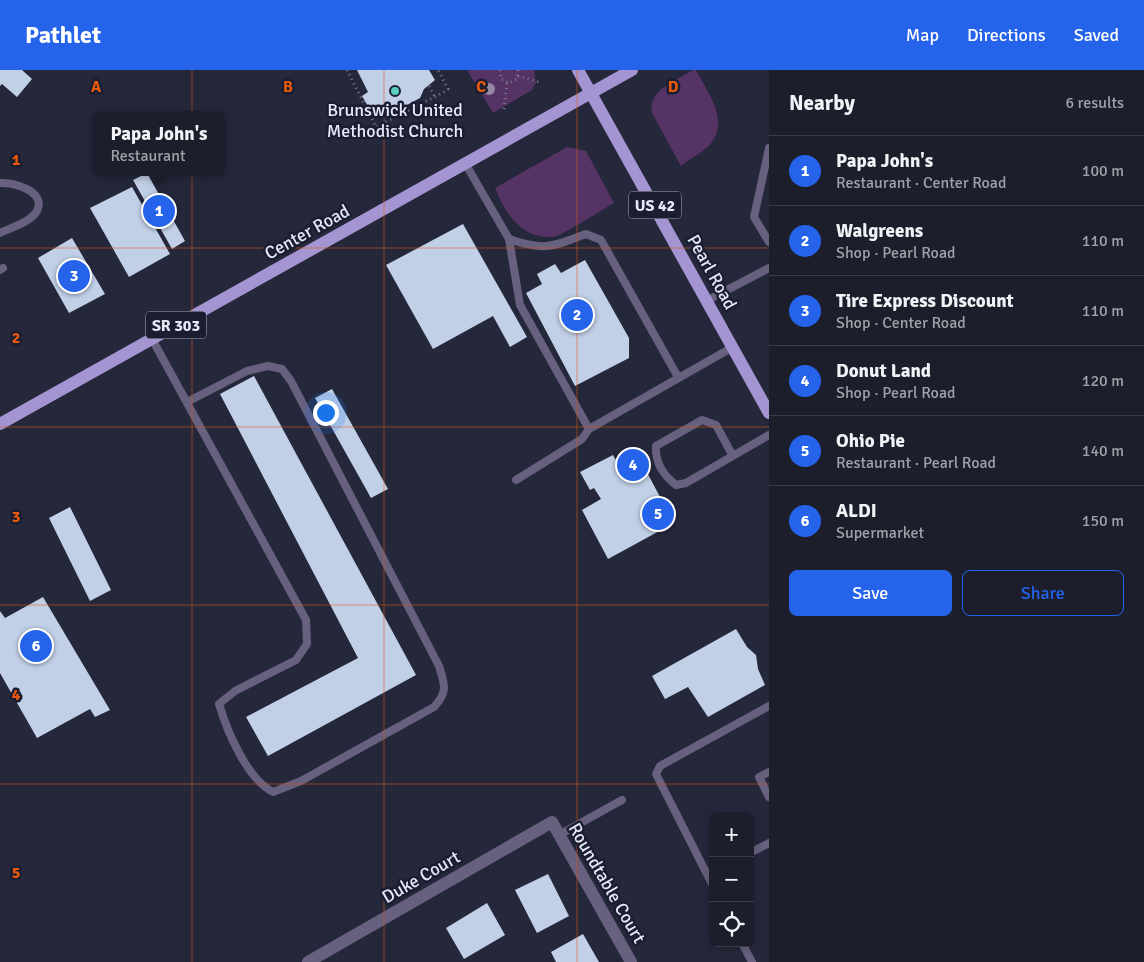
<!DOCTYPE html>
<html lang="en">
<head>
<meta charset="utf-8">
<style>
  :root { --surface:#1c1e2c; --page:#292b38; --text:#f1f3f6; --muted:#a0a2a9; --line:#3a3c48; --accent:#2563eb }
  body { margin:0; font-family:Signika,sans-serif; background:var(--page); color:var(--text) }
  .controls { position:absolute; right:15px; bottom:15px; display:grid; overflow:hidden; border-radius:8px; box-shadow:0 2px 12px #0003 }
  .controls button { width:45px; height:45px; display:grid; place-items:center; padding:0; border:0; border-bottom:1px solid var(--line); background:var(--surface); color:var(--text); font:25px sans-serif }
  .you { position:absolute; left:325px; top:342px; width:18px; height:18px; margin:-12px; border:4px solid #fff; border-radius:50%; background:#1a73e8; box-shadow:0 0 0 8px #1a73e833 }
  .badge { display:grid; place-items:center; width:32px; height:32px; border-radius:50%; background:var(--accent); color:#fff; font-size:16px; font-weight:700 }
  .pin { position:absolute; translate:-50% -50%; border:2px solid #fff; box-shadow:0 1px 5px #0006 }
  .popup { position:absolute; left:93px; top:41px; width:132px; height:65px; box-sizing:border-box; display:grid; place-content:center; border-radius:8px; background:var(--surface); filter:drop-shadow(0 1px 4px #0005); font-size:16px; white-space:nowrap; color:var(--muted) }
  .popup b { font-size:19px; color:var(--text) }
  .popup::after { content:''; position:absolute; left:50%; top:100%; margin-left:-10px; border:10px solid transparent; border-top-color:var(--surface) }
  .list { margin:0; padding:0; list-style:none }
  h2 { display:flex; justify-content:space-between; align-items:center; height:65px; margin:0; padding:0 20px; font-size:21px }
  h2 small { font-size:16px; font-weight:400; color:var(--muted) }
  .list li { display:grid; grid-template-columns:32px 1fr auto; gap:15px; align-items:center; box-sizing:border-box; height:70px; padding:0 20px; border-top:1px solid var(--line) }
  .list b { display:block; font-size:19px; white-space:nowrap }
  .list p { margin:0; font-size:16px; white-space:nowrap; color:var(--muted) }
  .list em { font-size:16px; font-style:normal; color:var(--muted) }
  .actions { display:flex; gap:10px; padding:15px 20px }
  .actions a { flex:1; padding:11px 0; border:1px solid var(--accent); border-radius:8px; text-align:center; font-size:18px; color:var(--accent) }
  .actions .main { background:var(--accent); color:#fff }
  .icon { flex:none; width:28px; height:28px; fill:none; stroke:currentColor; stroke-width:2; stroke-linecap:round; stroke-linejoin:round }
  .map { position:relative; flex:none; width:769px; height:892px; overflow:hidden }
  header { display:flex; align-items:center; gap:30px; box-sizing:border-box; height:70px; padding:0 25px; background:var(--accent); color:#fff }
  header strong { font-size:24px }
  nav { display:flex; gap:28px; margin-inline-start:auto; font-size:18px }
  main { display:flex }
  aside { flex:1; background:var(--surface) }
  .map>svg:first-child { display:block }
  .green { fill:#553365 }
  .building { fill:#c1d0e7 }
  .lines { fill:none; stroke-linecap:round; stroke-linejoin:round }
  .path { stroke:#7a7d8e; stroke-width:3; stroke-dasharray:1 4; stroke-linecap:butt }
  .service { stroke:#67607e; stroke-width:8 }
  .minor { stroke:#67607e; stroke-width:12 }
  .primary { stroke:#a495d2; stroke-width:12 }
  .tree { fill:#9488a4 }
  .grid { fill:none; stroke:#e8590c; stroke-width:1; stroke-opacity:0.55 }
  .poi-dot { fill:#5acebd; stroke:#1b1e31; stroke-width:2 }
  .labels { text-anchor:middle; stroke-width:5; stroke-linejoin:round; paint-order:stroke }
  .shield { fill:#1b1e31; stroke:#a9acbb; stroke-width:1 }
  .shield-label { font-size:16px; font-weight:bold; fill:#e6e9f6 }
  .poi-label { font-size:18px; fill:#e6e9f6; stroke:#1b1e31 }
  .street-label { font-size:18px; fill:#e6e9f6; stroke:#1b1e31 }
  .grid-label { font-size:16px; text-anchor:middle; font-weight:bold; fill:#e8590c; stroke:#1b1e31; stroke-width:5; stroke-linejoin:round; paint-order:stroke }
</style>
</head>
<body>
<header>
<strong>Pathlet</strong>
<nav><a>Map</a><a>Directions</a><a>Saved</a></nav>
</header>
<main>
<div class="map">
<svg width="769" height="892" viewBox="0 0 769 892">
  <rect width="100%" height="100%" fill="#25283b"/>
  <path class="green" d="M467,0H534L536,13L532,20L493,43Z
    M693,0H696C707,21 729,49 712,72C705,81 690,89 681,96L652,43C647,20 677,10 693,0Z
    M567,77L586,81L614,133C603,139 562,166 553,167C521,169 505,143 495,118Z"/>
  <path class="building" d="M0,0H22L32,9L17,27L2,14L0,16Z
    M357,0H429L435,10L424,19L420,28L394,42L385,40L372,43L362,26L368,22Z
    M147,103L185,171L172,179L133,110Z
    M132,117L170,184L129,207L90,138Z
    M463,154L527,267L510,277L493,246L433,279L386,195Z
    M72,168L105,224L69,243L38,188Z
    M585,190L629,268V288L575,316L526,223L542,214L537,204L555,194L561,203Z
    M254,306L416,605L268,686L246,647L358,588L220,324Z
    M332,319L388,419L371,428L315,328Z
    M635,380L674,453L608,489L582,440L601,429L594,418L590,420L580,402L613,385L616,390Z
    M70,437L111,520L90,531L49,448Z
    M43,527L110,640L95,647L90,639L37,668L0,603V541L5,548Z
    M736,559L747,577L756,585L758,599L765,615L708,647L688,617L665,629L652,606Z
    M548,804L569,846L537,863L515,820Z
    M487,833L505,865L464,889L446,858Z
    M583,864L599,892H556L551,882Z"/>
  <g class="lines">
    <path class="path" d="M347,0L376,57L446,21L448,19L438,0
      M500,0L501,9L509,13L517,9L518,0
      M518,6L539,12
      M429,16L435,27
      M504,39L507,13"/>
    <path class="service" d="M769,78L754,147L769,172
      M465,93L509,169C544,181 552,177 586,164L601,170L678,307
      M0,113C13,112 47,121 37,141C31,152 10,158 0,163
      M509,169L520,235L589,359
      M0,200L3,198
      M708,230L769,198
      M152,269L306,550L307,574L296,590L235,621L219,634C227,661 247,709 273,722L301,711L434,637C448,622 445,615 439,596L291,311L282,299L268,296L247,301L187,332
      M733,386L716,355L702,350L656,376C655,392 663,405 676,415L686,413L769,365
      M516,410L582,369L589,359L733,277
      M769,702L759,707L769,727
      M559,765L622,730
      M750,783L769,773
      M713,816L656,704L660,696L769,636
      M742,873L752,892"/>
    <path class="minor" d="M308,892L552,752L631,892"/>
    <path class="primary" d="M578,0L769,343
      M0,354L632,0"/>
  </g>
  <circle class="tree" cx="489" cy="19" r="6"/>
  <path class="grid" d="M192,0V892M384,0V892M577,0V892M0,178H769M0,357H769M0,535H769M0,714H769"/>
  <circle class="poi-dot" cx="395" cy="21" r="5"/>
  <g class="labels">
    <g class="shield">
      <rect x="629" y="121.5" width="52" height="27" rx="4"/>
      <rect x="146" y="241.5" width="60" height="27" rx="4"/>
    </g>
    <g class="shield-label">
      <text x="655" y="141">US 42</text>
      <text x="176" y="261">SR 303</text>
    </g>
    <g class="poi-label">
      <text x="395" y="46">Brunswick United<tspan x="395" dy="21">Methodist Church</tspan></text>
    </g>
    <g class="street-label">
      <text transform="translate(307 162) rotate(-29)" y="6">Center Road</text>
      <text transform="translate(712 202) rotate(61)" y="6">Pearl Road</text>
      <text transform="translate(421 807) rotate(-30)" y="6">Duke Court</text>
      <text transform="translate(607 813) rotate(60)" y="6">Roundtable Court</text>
    </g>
  </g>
  <g class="grid-label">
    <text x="96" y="22">A</text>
    <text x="288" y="22">B</text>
    <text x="481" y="22">C</text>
    <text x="673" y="22">D</text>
    <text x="16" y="95">1</text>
    <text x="16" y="273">2</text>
    <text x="16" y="452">3</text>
    <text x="16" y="630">4</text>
    <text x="16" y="808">5</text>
  </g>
</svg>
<div class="controls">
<button>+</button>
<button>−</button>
<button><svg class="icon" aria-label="locate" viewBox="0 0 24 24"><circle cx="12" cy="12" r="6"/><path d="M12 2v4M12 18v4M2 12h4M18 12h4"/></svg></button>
</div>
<div class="you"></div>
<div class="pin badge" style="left:159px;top:141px">1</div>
<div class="popup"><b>Papa John's</b>Restaurant</div>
<div class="pin badge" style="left:577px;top:245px">2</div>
<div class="pin badge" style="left:74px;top:206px">3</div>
<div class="pin badge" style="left:633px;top:395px">4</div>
<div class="pin badge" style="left:658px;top:444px">5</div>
<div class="pin badge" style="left:36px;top:576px">6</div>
</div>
<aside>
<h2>Nearby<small>6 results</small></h2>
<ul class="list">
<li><span class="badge">1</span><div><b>Papa John's</b><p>Restaurant · Center Road</p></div><em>100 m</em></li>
<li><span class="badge">2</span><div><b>Walgreens</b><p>Shop · Pearl Road</p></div><em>110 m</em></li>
<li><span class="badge">3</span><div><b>Tire Express Discount</b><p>Shop · Center Road</p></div><em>110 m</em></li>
<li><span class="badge">4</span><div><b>Donut Land</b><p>Shop · Pearl Road</p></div><em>120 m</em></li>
<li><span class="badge">5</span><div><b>Ohio Pie</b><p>Restaurant · Pearl Road</p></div><em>140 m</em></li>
<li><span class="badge">6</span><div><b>ALDI</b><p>Supermarket</p></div><em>150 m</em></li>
</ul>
<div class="actions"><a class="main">Save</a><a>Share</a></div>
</aside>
</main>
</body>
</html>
